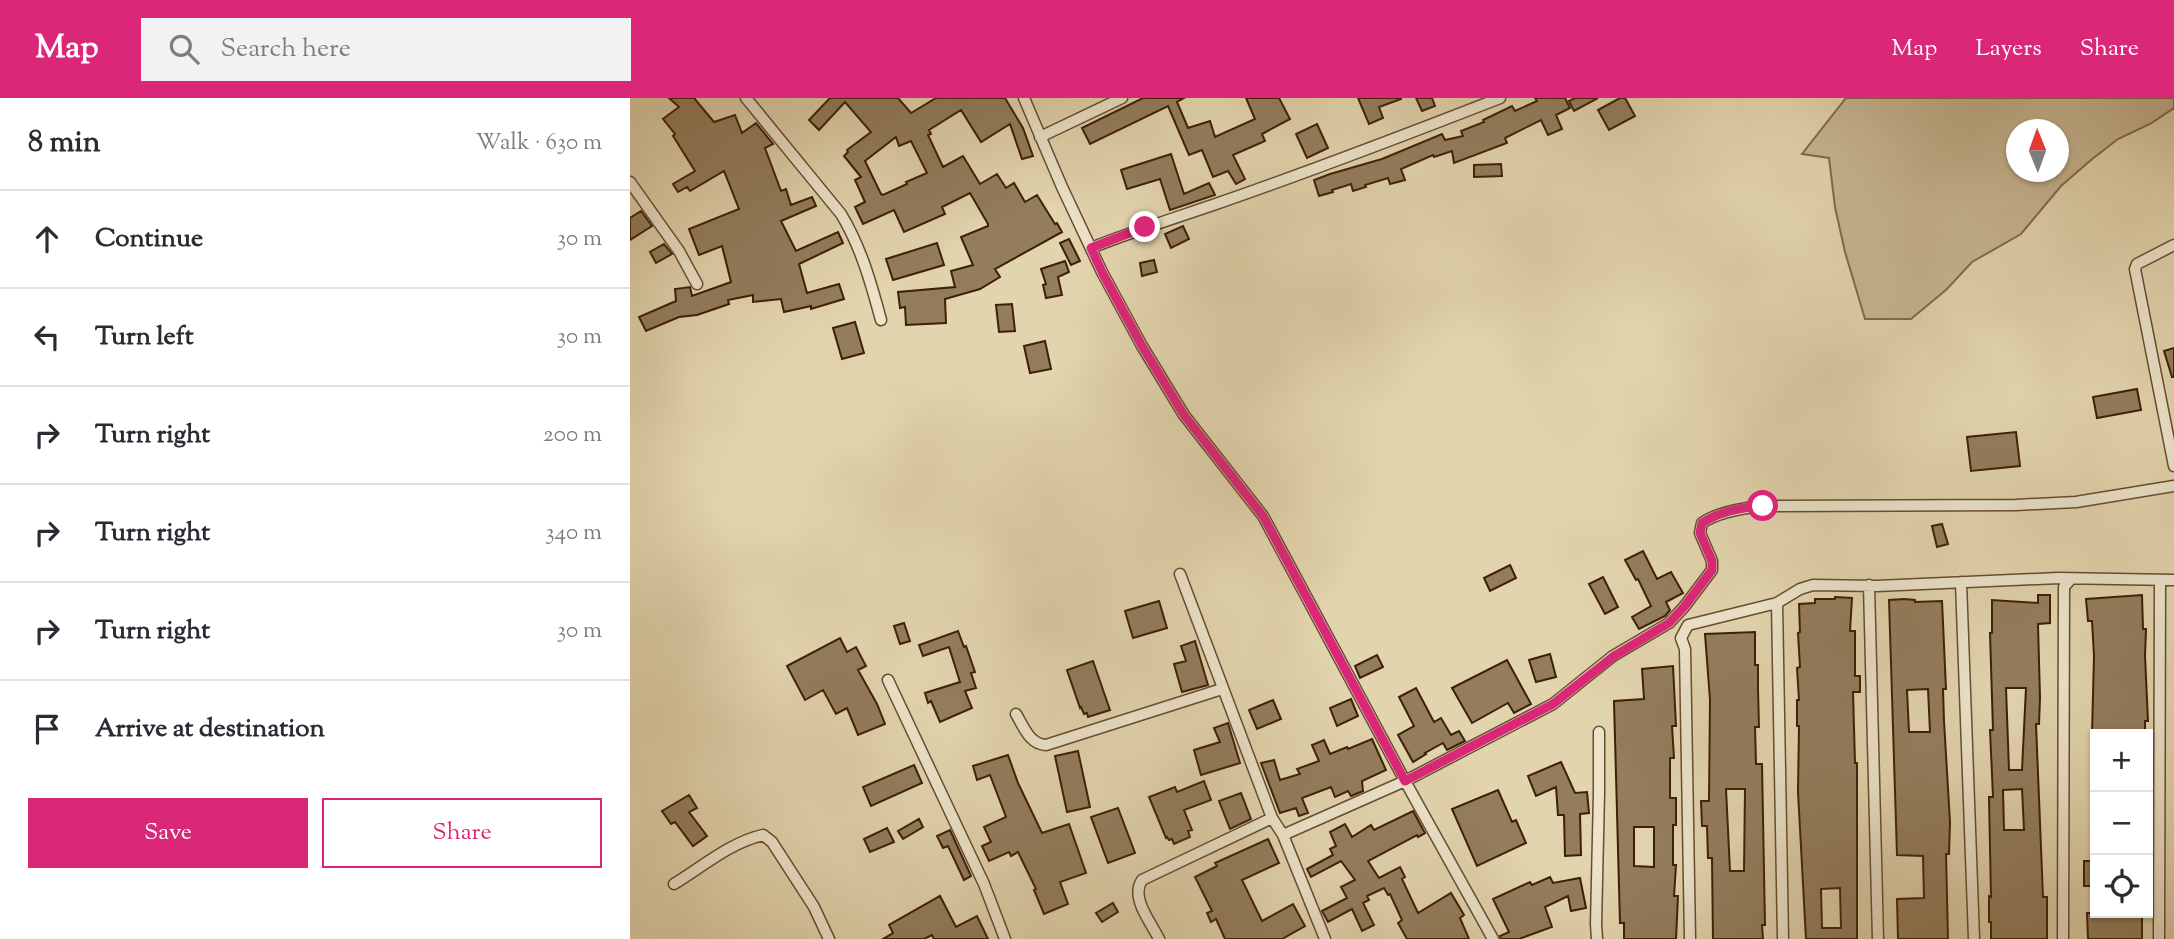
<!DOCTYPE html>
<html lang="en">
<head>
<meta charset="utf-8">
<style>
  :root { --surface:#fff; --page:#f2f2f3; --text:#2b2b33; --muted:#7c7c81; --line:#e1e1e2; --accent:#db2777 }
  body { margin:0; font-family:"Sorts Mill Goudy",serif; background:var(--page); color:var(--text) }
  .controls { position:absolute; right:21px; bottom:21px; display:grid; overflow:hidden; border-radius:0px; box-shadow:0 2px 5px #0004 }
  .controls button { width:63px; height:63px; display:grid; place-items:center; padding:0; border:0; border-bottom:2px solid var(--line); background:var(--surface); color:var(--text); font:35px sans-serif }
  .compass { position:absolute; left:1376px; top:21px; width:63px; height:63px; border-radius:50%; background:var(--surface); box-shadow:0 2px 5px #0004; rotate:359deg }
  .stop { position:absolute; width:21px; height:21px; margin:-16px; border:5px solid #db2777; border-radius:50%; background:#fff }
  .stop.end { background:#db2777; border-color:#fff; box-shadow:0 2px 7px #0008 }
  .list { margin:0; padding:0; list-style:none }
  h2 { display:flex; justify-content:space-between; align-items:center; height:91px; margin:0; padding:0 28px; font-size:30px }
  h2 small { font-size:23px; font-weight:400; color:var(--muted) }
  .list li { display:grid; grid-template-columns:46px 1fr auto; gap:21px; align-items:center; box-sizing:border-box; height:98px; padding:0 28px; border-top:2px solid var(--line) }
  .list b { display:block; font-size:26px; white-space:nowrap }
  .list em { font-size:23px; font-style:normal; color:var(--muted) }
  .actions { display:flex; gap:14px; padding:21px 28px }
  .actions a { flex:1; padding:16px 0; border:2px solid var(--accent); border-radius:0px; text-align:center; font-size:24px; color:var(--accent) }
  .actions .main { background:var(--accent); color:#fff }
  .icon { flex:none; width:38px; height:38px; fill:none; stroke:currentColor; stroke-width:2; stroke-linecap:round; stroke-linejoin:round }
  .map { position:relative; flex:none; width:1544px; height:841px; overflow:hidden }
  header { display:flex; align-items:center; gap:42px; box-sizing:border-box; height:98px; padding:0 35px; background:var(--accent); color:#fff }
  header strong { font-size:33px }
  nav { display:flex; gap:38px; margin-inline-start:auto; font-size:24px }
  .search { width:490px; height:63px; background:var(--page); display:flex; align-items:center; gap:18px; box-sizing:border-box; padding:0 24px; border-radius:0px; color:var(--muted); font-size:26px }
  main { display:flex }
  aside { flex:1; background:var(--surface) }
  .map>svg:first-child { display:block }
  .green { fill:#c6b591; stroke:#826a4c; stroke-width:2; fill-rule:evenodd }
  .building { fill:#937d5d; stroke:#3e1f07; stroke-width:2; fill-rule:evenodd }
  .lines { fill:none; stroke-linecap:round; stroke-linejoin:round }
  .street-casing { stroke:#674c30; stroke-width:13 }
  .street { stroke:#ece3ca; stroke-width:10 }
  .route { stroke:#db2777; stroke-width:9 }
</style>
</head>
<body>
<header>
<strong>Map</strong>
<div class="search"><svg class="icon" aria-label="search" viewBox="0 0 24 24"><circle cx="10" cy="10" r="6"/><path d="M15 15l6 6"/></svg>Search here</div>
<nav><a>Map</a><a>Layers</a><a>Share</a></nav>
</header>
<main>
<aside>
<h2>8 min<small>Walk · 630 m</small></h2>
<ul class="list">
<li><svg class="icon" aria-label="ahead" viewBox="0 0 24 24"><path d="M12 20V5M6 11l6-6 6 6"/></svg><div><b>Continue</b></div><em>30 m</em></li>
<li><svg class="icon" aria-label="left" viewBox="0 0 24 24"><path d="M17 20v-9H6M10 6l-5 5 5 5"/></svg><div><b>Turn left</b></div><em>30 m</em></li>
<li><svg class="icon" aria-label="right" viewBox="0 0 24 24"><path d="M7 20v-9h11M14 6l5 5-5 5"/></svg><div><b>Turn right</b></div><em>200 m</em></li>
<li><svg class="icon" aria-label="right" viewBox="0 0 24 24"><path d="M7 20v-9h11M14 6l5 5-5 5"/></svg><div><b>Turn right</b></div><em>340 m</em></li>
<li><svg class="icon" aria-label="right" viewBox="0 0 24 24"><path d="M7 20v-9h11M14 6l5 5-5 5"/></svg><div><b>Turn right</b></div><em>30 m</em></li>
<li><svg class="icon" aria-label="arrive" viewBox="0 0 24 24"><path d="M6 21V4h12l-3 4 3 4H6"/></svg><div><b>Arrive at destination</b></div></li>
</ul>
<div class="actions"><a class="main">Save</a><a>Share</a></div>
</aside>
<div class="map">
<svg width="1544" height="841" viewBox="0 0 1544 841">
  <rect width="100%" height="100%" fill="#e2d4ad"/>
  <filter id="stains"><feTurbulence type="fractalNoise" baseFrequency=".00286" numOctaves="4"/><feColorMatrix values="0 0 0 0 .2 0 0 0 0 .09 0 0 0 0 .02 0 0 0 .5 -.17"/></filter>
  <radialGradient id="worn" r=".72"><stop offset=".6" stop-color="#630" stop-opacity="0"/><stop offset="1" stop-color="#630" stop-opacity=".3"/></radialGradient>
  <path class="green" d="M1216,0H1544V10L1520,26L1488,41L1461,62L1431,88L1391,136L1342,164L1317,191L1281,221H1235L1215,154L1205,109L1199,60L1172,56ZM1386,32H1428V74H1386Z"/>
  <path class="building" d="M39,0H64L84,24L105,17L112,35L126,25L143,46L135,50L151,93L156,91L161,107L182,99L186,108L151,123L166,153L208,134L213,145L169,166L177,195L209,186L214,201L181,211V208L154,214L151,201L123,204V197L98,202L99,206L67,217L49,219L16,233L9,219L46,203L45,191L60,189L62,198L101,184L92,148L69,157L59,131L109,111L94,73L60,93L57,89L48,94L43,86L65,73L43,38L45,36L33,21L49,9Z
    M200,0H268L281,15L306,0H375L393,30L403,58L392,61L380,26L351,44L331,12L299,32L301,36L298,37L313,69L333,58L350,86L367,76L376,90L384,85L395,104L407,97L425,126L427,125L432,134L365,171L370,179L350,191L315,201L316,225L276,227L275,209L270,210L268,194L325,189L321,173L343,167L331,139L358,128V126L340,95L312,109L315,116L274,134L264,112L233,126L225,109L235,104L225,82L231,79L214,58L218,54L217,52L241,34L215,4L189,32L179,22ZM266,39L269,48L281,43L297,75L276,84L277,86L253,97L251,96L235,63Z
    M513,0H554L547,4L558,30L580,23L585,39L625,21L616,0H649L660,21L632,36L635,43L603,57L615,81L606,86L598,73L583,79L572,52L559,57L538,8L460,46L452,30Z
    M728,0H771V1L749,9L753,20L739,26Z
    M786,0H802L805,8L792,13Z
    M905,0H935L940,10L926,17L932,31L918,37L911,22L875,40L877,45L824,65L822,53L804,59L803,57L771,71L775,82L760,86L758,80L735,87L736,89L723,93L721,86L702,92L703,94L689,98L684,82L700,76L752,61L812,36L815,42L833,38L831,33L854,24L853,22L882,8L885,13L907,3Z
    M945,0H968L944,13L939,3Z
    M990,0H995L1005,18L979,32L968,12Z
    M687,26L698,50L677,60L666,36Z
    M541,56L554,96L579,85L585,97L540,112L530,81L497,91L491,72Z
    M871,66L872,78L844,79V67Z
    M11,113L22,128L0,142V120Z
    M553,128L559,141L541,150L535,136Z
    M439,141L450,163L441,167L430,145Z
    M307,145L314,167L263,182L256,161Z
    M34,146L42,156L26,165L20,154Z
    M524,162L527,174L512,178L510,165Z
    M435,163L439,174L428,179L432,197L416,200L413,187L416,186L411,171Z
    M382,206L385,233L369,234L366,207Z
    M225,224L234,255L212,261L203,230Z
    M415,243L421,271L400,275L394,248Z
    M1544,250V279H1542L1534,253Z
    M1507,291L1511,312L1467,320L1463,299Z
    M1386,334L1390,368L1341,373L1337,339Z
    M1312,426L1318,446L1307,449L1302,428Z
    M1013,453L1027,481L1041,474L1053,495L1036,504L1040,512L1035,518L1009,531L1002,519L1021,508L1008,481L1006,482L995,462Z
    M880,467L886,480L860,493L854,480Z
    M973,479L988,509L975,516L959,486Z
    M1408,497H1420V525L1408,526L1410,600L1409,626H1406L1413,799H1417V841H1361V824H1359V798L1361,799L1359,699H1363L1360,632H1363L1360,535H1362V502L1408,505ZM1376,590H1396L1392,672H1379ZM1392,691L1394,732H1374L1373,692Z
    M1512,497L1513,531H1516L1515,558L1518,623H1515V636H1462L1464,558L1462,523H1458L1456,501Z
    M1205,499L1222,500L1220,533H1225V578H1230V594H1223L1225,665H1227V841H1176L1168,694L1169,628H1167V602H1169L1167,570L1170,569L1168,535L1170,534L1169,506L1185,505V501H1205ZM1210,790L1211,830H1192L1191,791Z
    M1274,501L1285,502V504L1312,503L1316,591H1313L1314,623L1320,724L1319,756H1316L1318,841H1268L1267,801L1294,800L1293,758L1267,757L1259,502ZM1298,591L1300,634H1279L1277,592Z
    M529,503L537,530L503,540L495,513Z
    M274,525L280,543L270,546L264,528Z
    M328,533L334,549L336,548L345,574L341,575L346,590L335,593L342,610L310,624L301,603L298,605L295,595L330,584L319,549L293,558L289,547Z
    M1125,534V567H1128V591L1129,629H1125L1126,666H1132L1135,827H1132L1133,841H1083L1082,760H1078L1077,728H1072L1071,703H1079L1080,602L1075,536ZM1096,691H1115L1114,773H1100Z
    M210,540L217,554L226,549L236,568L228,572L247,606L255,626L228,637L217,610L206,616L193,592L175,602L157,568Z
    M565,543L578,587L552,594L544,566L556,563L551,548Z
    M920,556L926,579L906,584L899,562Z
    M747,557L753,569L730,580L725,568Z
    M877,562L901,606L884,615L878,605L842,625L822,590Z
    M463,563L480,612L458,619L457,615L454,616L451,609L450,610L437,572Z
    M1043,568L1046,628H1042L1044,660H1040V700H1046V727H1043V767H1046L1044,798H1048L1046,841H994V825H990L984,603L1014,601L1012,571ZM1004,729H1024V769L1004,768Z
    M786,590L804,624L811,620L821,637L829,633L835,643L817,652L813,645L795,655L796,656L783,664L768,637L784,628L769,599Z
    M721,601L728,618L707,628L700,610Z
    M643,602L651,621L627,631L619,612Z
    M598,625L610,665L571,677L564,652L590,644L584,630Z
    M742,641L756,672L732,683L733,693L721,698L718,693L705,699L701,689L672,700L678,715L669,718L666,710L650,715L631,665L644,662L650,682L670,676L667,671L689,663L682,647L694,642L700,656L717,649L718,651Z
    M448,653L460,709L437,714L425,658Z
    M378,657L388,685L412,735L439,726L456,775L430,784L438,806L414,816L404,792L406,791L388,754L381,758L379,754L359,763L352,748L361,744L354,729L376,719L360,677L347,682L343,668Z
    M931,664L945,695L957,694L959,715L950,716L951,757L935,758L934,717H928L926,689L906,698L898,678Z
    M284,667L292,685L241,708L233,689Z
    M574,683L581,702L554,712L562,732L558,733L560,739L544,746L542,741L539,742L537,739L536,740L519,699L545,689L547,694Z
    M868,692L882,724L886,722L896,745L847,768L822,711Z
    M611,695L621,721L600,731L589,703Z
    M59,697L67,710L59,714L77,738L63,748L45,724L41,726L32,713Z
    M488,710L505,755L478,765L461,719Z
    M783,713L795,735L788,739L787,737L738,763L749,780L770,769L775,779L772,781L788,815L821,795L834,817L830,820L839,841H777L768,825L772,822L760,796L758,797L754,790L737,798L739,802L733,805L744,827L732,833L722,811L698,824L692,813L717,800L711,789L725,782L711,763L681,779L677,771L703,757L700,751L706,748L700,734L715,726L722,739L741,727L744,732Z
    M289,721L293,729L273,741L268,733Z
    M257,730L264,744L240,754L234,741Z
    M320,732L341,778L334,782L318,748L313,750L307,738Z
    M638,741L649,765L612,782L632,823L663,806L675,828L652,841H595L586,821L581,824L577,815L582,813L565,779L587,768L585,765Z
    M1454,763H1465V788H1454Z
    M920,779L923,785L950,780L956,810L941,813L938,798L915,809L922,829L889,841H871L870,838L879,834L863,801L900,784L902,787Z
    M310,798L326,829L347,818L358,841H304L302,837L294,841H253L263,835L259,827Z
    M483,805L488,814L472,824L466,815Z
    M1457,815H1512V841H1458Z"/>
  <g class="lines">
    <defs>
      <path id="street" d="M116,0L211,116C231,149 241,185 251,222
        M394,0L432,89L472,174L512,248L554,317L633,418L775,683L863,841
        M410,39L492,0
        M0,84L49,153L67,186
        M1544,147L1507,166L1505,171L1544,368
        M461,150C501,134 542,121 583,107C679,74 775,37 870,0
        M550,476L642,720
        M1331,484L1344,841
        M1239,487L1248,841
        M1147,505L1153,841
        M258,582L354,786L375,841
        M386,616C394,629 399,646 416,647L592,591
        M44,786C72,769 101,744 133,737L142,744L184,809L199,841
        M529,841C521,824 500,800 512,782L642,720L653,737
        M695,841L653,737L775,683L923,606L983,558L1039,525L1054,509L1082,472V463L1070,435L1072,425C1088,414 1113,410 1133,408L1386,407L1446,404L1544,388
        M967,841L966,826L969,695V634
        M1060,841L1055,551L1051,540L1058,527L1147,505L1170,491L1183,487L1247,488L1428,480L1544,482
        M1433,841L1434,489L1441,481
        M1529,841L1530,482"/>
    </defs>
    <use href="#street" class="street-casing"/>
    <use href="#street" class="street"/>
  </g>
  <g class="lines">
    <path class="route" d="M515,129L461,150L472,174L512,248L554,317L633,418L775,683L923,606L984,558L1039,525L1054,509L1082,472V463L1070,435L1072,425C1089,414 1113,409 1133,408"/>
  </g>
  <rect width="100%" height="100%" filter="url(#stains)"/>
  <rect width="100%" height="100%" fill="url(#worn)"/>
</svg>
<div class="controls">
<button>+</button>
<button>−</button>
<button><svg class="icon" aria-label="locate" viewBox="0 0 24 24"><circle cx="12" cy="12" r="6"/><path d="M12 2v4M12 18v4M2 12h4M18 12h4"/></svg></button>
</div>
<svg class="compass" viewBox="-18 -18 36 36"><path d="M0-13l5 13h-10z" fill="#e53935"/><path d="M0 13l5-13h-10z" fill="#7c7c81"/></svg>
<div class="stop" style="left:1133px;top:408px"></div>
<div class="stop end" style="left:515px;top:129px"></div>
</div>
</main>
</body>
</html>
